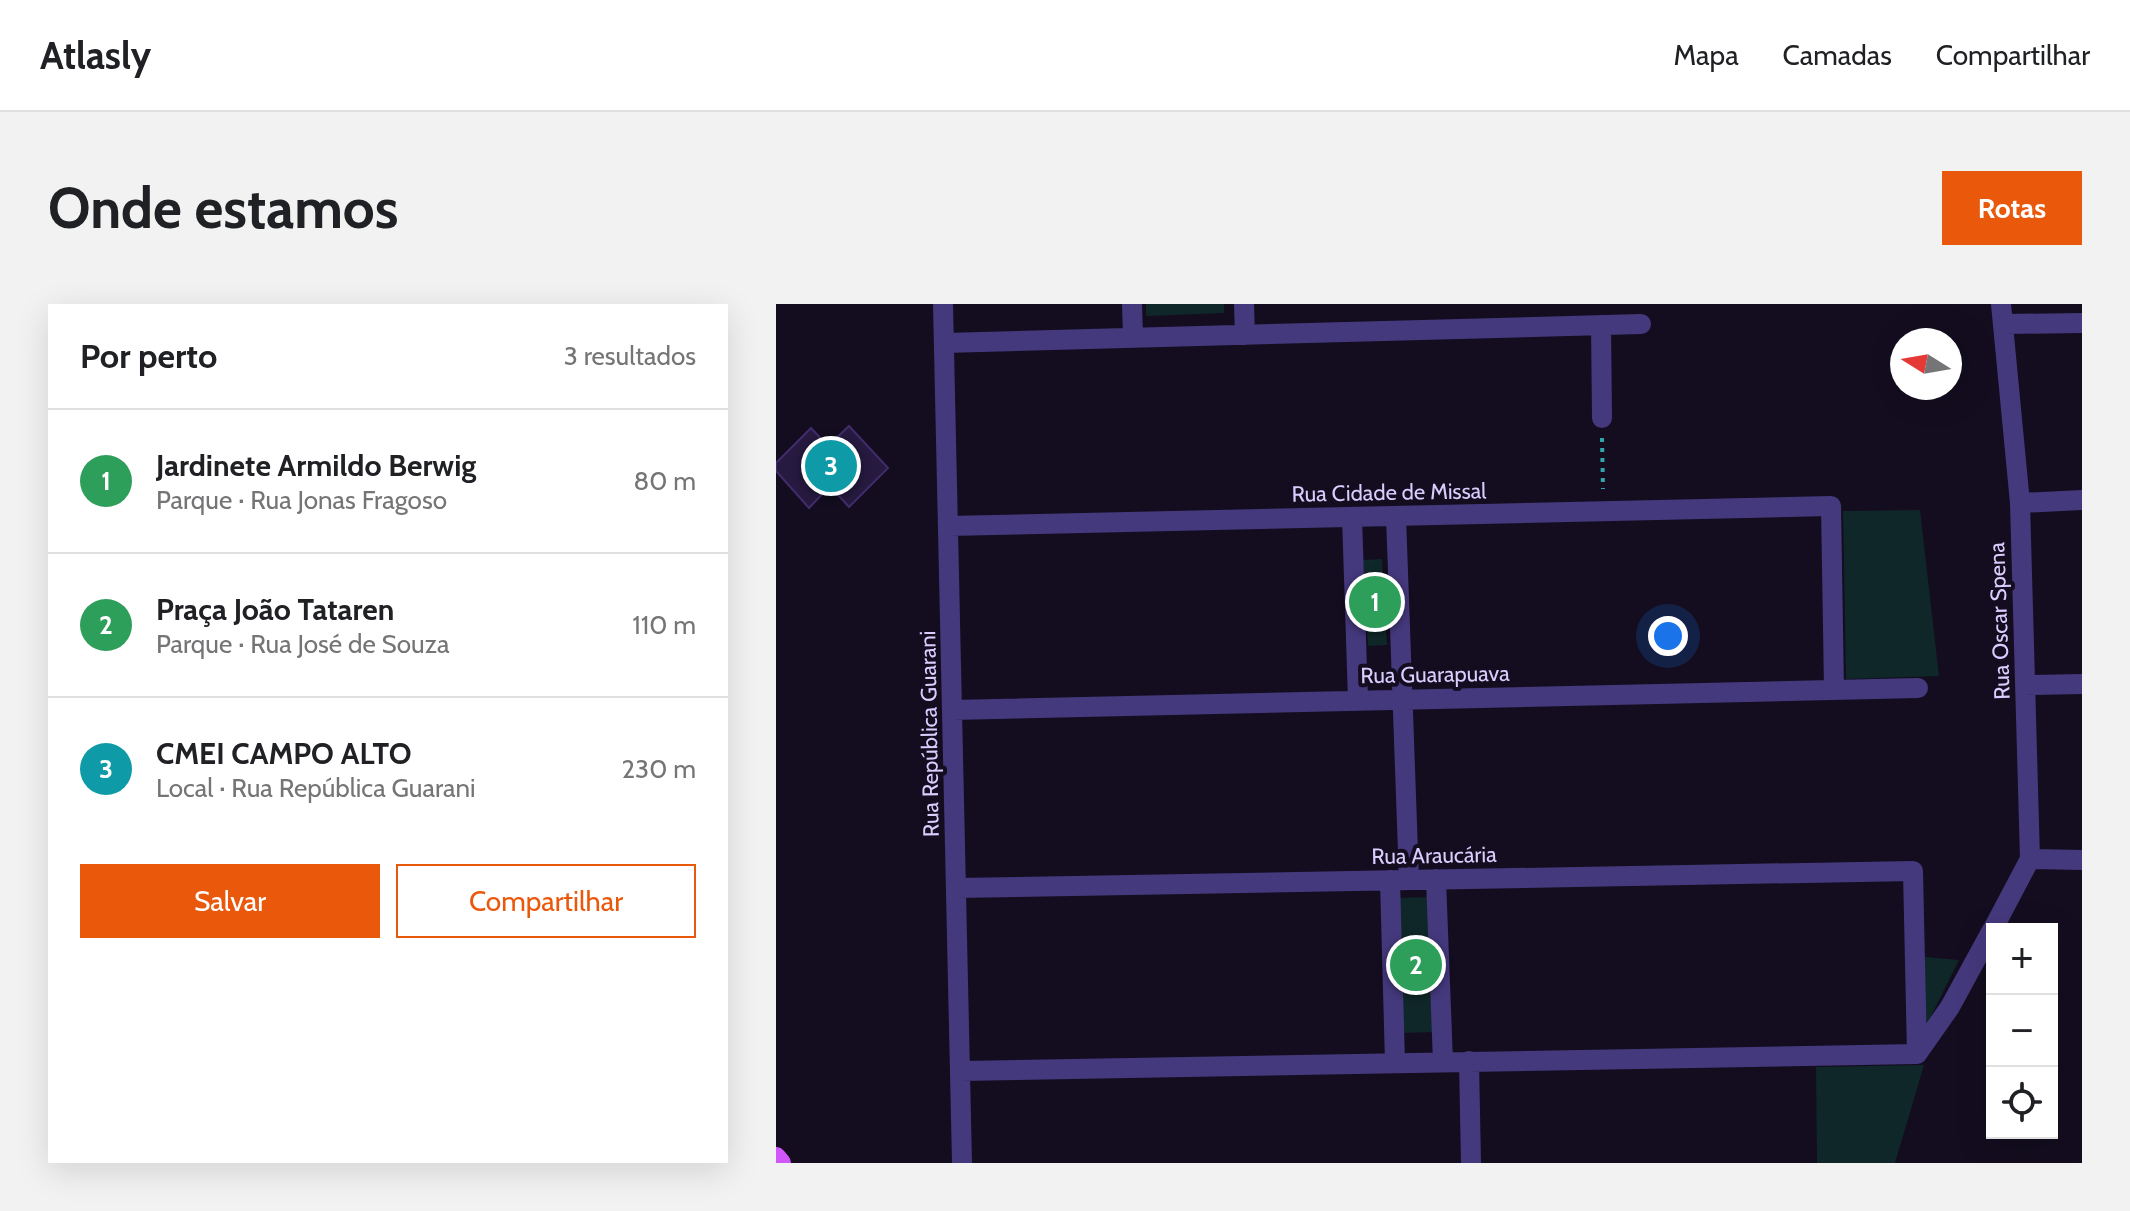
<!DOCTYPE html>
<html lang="pt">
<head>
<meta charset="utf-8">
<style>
  :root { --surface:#fff; --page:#f2f2f2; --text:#202124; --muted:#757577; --line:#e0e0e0; --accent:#ea580c }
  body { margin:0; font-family:Cabin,sans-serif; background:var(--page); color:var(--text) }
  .controls { position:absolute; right:24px; bottom:24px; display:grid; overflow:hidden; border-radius:0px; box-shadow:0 8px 32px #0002 }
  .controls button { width:72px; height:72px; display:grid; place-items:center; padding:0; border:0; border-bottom:2px solid var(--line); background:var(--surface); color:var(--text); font:40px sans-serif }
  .compass { position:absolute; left:1114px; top:24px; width:72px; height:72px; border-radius:50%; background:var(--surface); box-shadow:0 8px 32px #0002; rotate:281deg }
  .you { position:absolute; left:892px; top:332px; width:28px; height:28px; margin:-20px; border:6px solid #fff; border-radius:50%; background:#1a73e8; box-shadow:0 0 0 12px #1a73e833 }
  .badge { display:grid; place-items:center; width:52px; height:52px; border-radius:50%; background:var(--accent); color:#fff; font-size:26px; font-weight:700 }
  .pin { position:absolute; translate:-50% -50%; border:4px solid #fff; box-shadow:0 2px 8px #0006 }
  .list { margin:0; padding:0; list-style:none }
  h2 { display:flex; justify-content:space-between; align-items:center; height:104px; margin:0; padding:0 32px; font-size:34px }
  h2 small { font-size:26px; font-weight:400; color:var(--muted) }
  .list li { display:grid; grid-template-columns:52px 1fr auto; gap:24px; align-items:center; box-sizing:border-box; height:144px; padding:0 32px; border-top:2px solid var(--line) }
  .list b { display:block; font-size:30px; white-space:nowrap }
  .list p { margin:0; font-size:26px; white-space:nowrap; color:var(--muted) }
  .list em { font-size:26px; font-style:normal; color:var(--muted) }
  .actions { display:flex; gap:16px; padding:24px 32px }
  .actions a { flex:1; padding:18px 0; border:2px solid var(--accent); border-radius:0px; text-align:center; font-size:28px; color:var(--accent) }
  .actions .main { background:var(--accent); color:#fff }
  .icon { flex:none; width:44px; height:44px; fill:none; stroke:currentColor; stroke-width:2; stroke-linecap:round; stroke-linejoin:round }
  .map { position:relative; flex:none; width:1306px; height:859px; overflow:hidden; border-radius:0px }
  header { display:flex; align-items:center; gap:48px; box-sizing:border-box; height:112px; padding:0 40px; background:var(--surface); border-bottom:2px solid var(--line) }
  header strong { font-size:38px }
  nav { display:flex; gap:44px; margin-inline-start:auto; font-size:28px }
  .intro { display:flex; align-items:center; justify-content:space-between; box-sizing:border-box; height:192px; padding:0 48px }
  h1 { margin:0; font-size:56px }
  .button { padding:20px 36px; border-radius:0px; background:var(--accent); color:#fff; font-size:28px; font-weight:700 }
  main { display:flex; gap:48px; padding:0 48px }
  aside { flex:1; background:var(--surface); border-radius:0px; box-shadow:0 8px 32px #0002 }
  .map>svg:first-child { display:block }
  .green { fill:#102729 }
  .building { fill:#261a40; stroke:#412c6b; stroke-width:2 }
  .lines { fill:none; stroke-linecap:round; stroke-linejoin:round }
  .path { stroke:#31a5ae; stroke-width:4; stroke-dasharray:4 6; stroke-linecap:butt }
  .minor { stroke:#45397d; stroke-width:20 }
  .major { stroke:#d257fa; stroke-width:20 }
  .labels { text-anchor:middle; stroke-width:8; stroke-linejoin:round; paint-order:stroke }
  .street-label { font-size:22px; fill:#d9cdfe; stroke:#130d1f }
</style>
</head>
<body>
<header>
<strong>Atlasly</strong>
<nav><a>Mapa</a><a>Camadas</a><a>Compartilhar</a></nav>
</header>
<div class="intro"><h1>Onde estamos</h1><a class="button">Rotas</a></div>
<main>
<aside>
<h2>Por perto<small>3 resultados</small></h2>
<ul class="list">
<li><span class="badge" style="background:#2e9e5b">1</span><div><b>Jardinete Armildo Berwig</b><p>Parque · Rua Jonas Fragoso</p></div><em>80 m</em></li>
<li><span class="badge" style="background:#2e9e5b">2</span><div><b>Praça João Tataren</b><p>Parque · Rua José de Souza</p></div><em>110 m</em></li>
<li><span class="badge" style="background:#0f9aa8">3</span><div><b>CMEI CAMPO ALTO</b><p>Local · Rua República Guarani</p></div><em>230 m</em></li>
</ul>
<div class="actions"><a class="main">Salvar</a><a>Compartilhar</a></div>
</aside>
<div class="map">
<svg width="1306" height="859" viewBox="0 0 1306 859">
  <rect width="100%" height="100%" fill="#130d1f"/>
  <path class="green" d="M370,0H448V9L370,12Z
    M1144,206L1163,372L1070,375L1067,207Z
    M606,255L611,341L592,342L587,256Z
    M656,593L660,728L624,729L620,594Z
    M1149,653L1183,656L1149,724Z
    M1148,761L1119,859H1041L1040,763Z"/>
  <path class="building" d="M73,122L112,164L73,203L54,182L33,204L0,167V159L35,124L52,142Z"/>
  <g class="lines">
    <path class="path" d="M826,134L827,185"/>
    <path class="minor" d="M167,0L186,859
      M356,0L357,34
      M468,0L469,31
      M1229,20L1306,19
      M825,21L826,114
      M168,39L865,20
      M1244,199L1306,196
      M620,212L633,576
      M576,213L582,396
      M172,222L1055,202L1058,385
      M1249,381L1306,380
      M176,406L1142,384
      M1254,555L1306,556
      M660,575L667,758
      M614,576L619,759
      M180,584L1137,567L1141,750
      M1217,625L1254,555L1244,199L1225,0
      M1141,750L1174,703L1216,626
      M693,757L695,859
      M185,767L1141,750"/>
    <path class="major" d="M0,853L5,859"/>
  </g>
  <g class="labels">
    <g class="street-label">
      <text transform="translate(613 188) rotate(-1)" y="8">Rua Cidade de Missal</text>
      <text transform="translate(1223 317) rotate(-92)" y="8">Rua Oscar Spena</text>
      <text transform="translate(659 370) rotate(-1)" y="8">Rua Guarapuava</text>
      <text transform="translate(153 430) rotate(-91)" y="8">Rua República Guarani</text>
      <text transform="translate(658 551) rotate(-1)" y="8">Rua Araucária</text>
    </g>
  </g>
</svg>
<div class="controls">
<button>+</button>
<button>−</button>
<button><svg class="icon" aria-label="locate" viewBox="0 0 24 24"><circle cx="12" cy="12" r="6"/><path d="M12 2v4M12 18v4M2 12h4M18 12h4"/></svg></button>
</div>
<svg class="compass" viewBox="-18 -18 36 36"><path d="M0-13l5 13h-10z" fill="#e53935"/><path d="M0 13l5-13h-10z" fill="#757577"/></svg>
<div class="you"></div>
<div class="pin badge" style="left:599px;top:298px;background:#2e9e5b">1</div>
<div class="pin badge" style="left:640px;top:661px;background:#2e9e5b">2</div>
<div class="pin badge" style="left:55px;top:162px;background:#0f9aa8">3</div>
</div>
</main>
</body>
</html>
